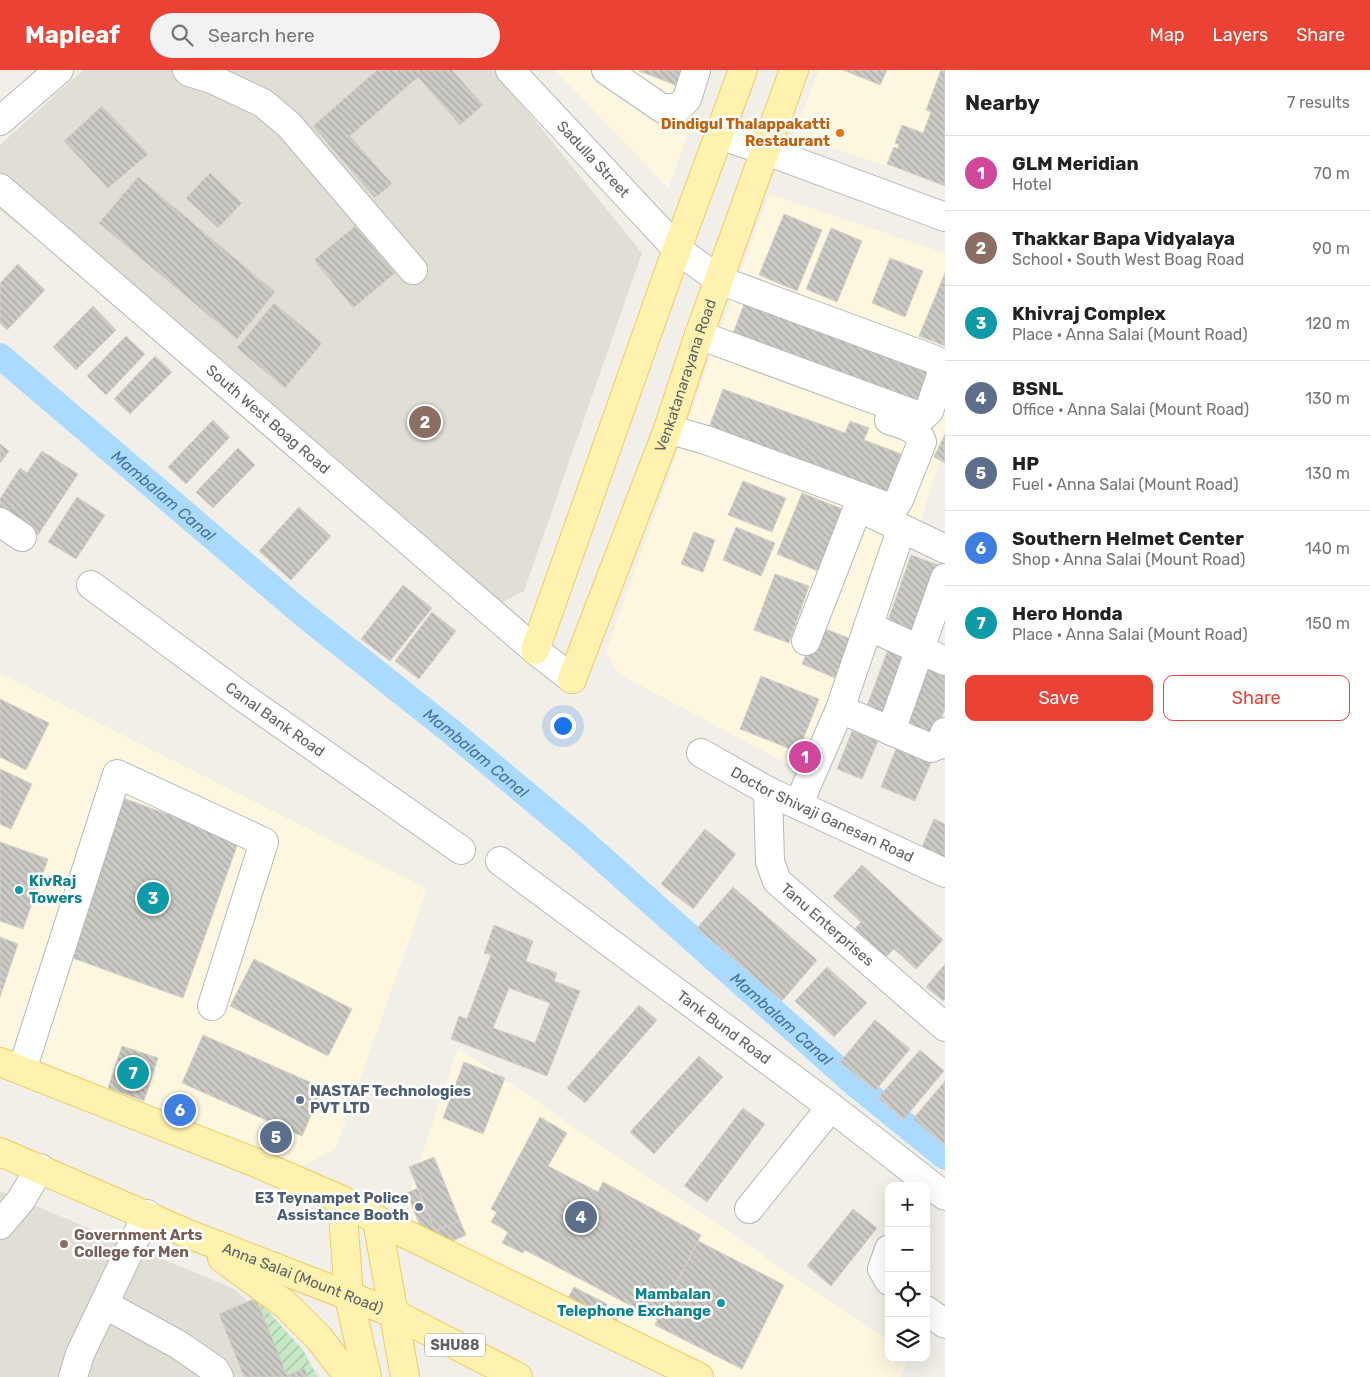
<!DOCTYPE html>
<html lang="en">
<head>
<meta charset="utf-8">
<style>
  :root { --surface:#fff; --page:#f2f2f2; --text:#222; --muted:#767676; --line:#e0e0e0; --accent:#ea4335 }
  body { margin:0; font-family:Rubik,sans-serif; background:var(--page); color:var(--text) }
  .controls { position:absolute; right:15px; bottom:15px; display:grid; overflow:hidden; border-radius:10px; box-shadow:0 5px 20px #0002 }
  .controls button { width:45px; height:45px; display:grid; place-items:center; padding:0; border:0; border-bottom:1px solid var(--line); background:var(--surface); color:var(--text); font:25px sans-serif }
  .you { position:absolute; left:562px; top:655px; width:18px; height:18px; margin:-12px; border:4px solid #fff; border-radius:50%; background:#1a73e8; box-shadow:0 0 0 8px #1a73e833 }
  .badge { display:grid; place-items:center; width:32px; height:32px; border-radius:50%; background:var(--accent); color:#fff; font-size:16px; font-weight:700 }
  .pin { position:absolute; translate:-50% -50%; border:2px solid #fff; box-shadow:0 1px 5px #0006 }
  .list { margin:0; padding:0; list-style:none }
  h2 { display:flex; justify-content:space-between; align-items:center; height:65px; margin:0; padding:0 20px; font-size:21px }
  h2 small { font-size:16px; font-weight:400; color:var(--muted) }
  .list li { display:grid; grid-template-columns:32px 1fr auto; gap:15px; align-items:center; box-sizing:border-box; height:75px; padding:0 20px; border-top:1px solid var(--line) }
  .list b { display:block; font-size:19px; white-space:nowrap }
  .list p { margin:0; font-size:16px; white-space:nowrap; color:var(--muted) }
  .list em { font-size:16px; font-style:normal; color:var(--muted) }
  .actions { display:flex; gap:10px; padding:15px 20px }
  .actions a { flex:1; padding:11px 0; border:1px solid var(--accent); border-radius:10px; text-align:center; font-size:18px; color:var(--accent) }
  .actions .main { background:var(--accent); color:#fff }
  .icon { flex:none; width:28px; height:28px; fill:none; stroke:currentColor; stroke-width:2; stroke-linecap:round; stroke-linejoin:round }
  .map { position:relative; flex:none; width:945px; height:1307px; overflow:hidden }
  header { display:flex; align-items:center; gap:30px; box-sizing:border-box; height:70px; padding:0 25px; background:var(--accent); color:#fff }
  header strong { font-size:24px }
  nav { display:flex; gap:28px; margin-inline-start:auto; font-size:18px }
  .search { width:350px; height:45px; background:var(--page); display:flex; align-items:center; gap:12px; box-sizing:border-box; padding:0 18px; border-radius:28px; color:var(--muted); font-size:19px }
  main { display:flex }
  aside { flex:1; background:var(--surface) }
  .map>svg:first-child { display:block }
  .commercial { fill:#fef7e0 }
  .education { fill:#e1ded6 }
  .garden { fill:url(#garden-furrows) }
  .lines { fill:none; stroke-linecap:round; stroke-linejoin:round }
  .canal { stroke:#aadaff; stroke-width:26 }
  .building { fill:url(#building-back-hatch); stroke:#d6d1c6; fill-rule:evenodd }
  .minor-casing { stroke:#b5b8bc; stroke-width:30 }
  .major-casing { stroke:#f2c960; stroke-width:30 }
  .minor { stroke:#fff; stroke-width:28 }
  .major { stroke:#fff2af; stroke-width:28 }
  .food-dot { fill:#e8710a; stroke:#fff; stroke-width:2 }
  .culture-dot { fill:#0f9aa8; stroke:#fff; stroke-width:2 }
  .service-dot { fill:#5c6f8a; stroke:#fff; stroke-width:2 }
  .education-dot { fill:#8d6e63; stroke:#fff; stroke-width:2 }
  .labels { text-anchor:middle; stroke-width:5; stroke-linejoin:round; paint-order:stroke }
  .shield { fill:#fff; stroke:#8f9295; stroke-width:1 }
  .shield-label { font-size:14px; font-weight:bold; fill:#5f6368 }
  .food-label { font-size:15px; font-weight:bold; fill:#c56008; stroke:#fff; text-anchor:end }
  .street-label { font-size:15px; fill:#5f6368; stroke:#fff }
  .culture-label { font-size:15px; font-weight:bold; fill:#0d838f; stroke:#fff; text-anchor:start }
  .service-label { font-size:15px; font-weight:bold; fill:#4e5e75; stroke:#fff; text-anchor:start }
  .education-label { font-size:15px; font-weight:bold; fill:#785e54; stroke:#fff; text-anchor:start }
  .water-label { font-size:16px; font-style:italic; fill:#4174aa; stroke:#fff }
</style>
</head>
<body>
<header>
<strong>Mapleaf</strong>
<div class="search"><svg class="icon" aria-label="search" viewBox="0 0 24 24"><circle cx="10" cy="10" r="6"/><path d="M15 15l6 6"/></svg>Search here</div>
<nav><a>Map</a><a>Layers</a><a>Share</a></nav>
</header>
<main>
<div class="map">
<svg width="945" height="1307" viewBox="0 0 945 1307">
  <defs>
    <pattern id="garden-furrows" width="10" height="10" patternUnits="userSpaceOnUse" patternTransform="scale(1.25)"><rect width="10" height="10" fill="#c5e8c5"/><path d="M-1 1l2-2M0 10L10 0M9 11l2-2" fill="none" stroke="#a3c0a4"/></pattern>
    <pattern id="building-back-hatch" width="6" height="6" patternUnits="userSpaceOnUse" patternTransform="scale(1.25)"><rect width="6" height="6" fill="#cccac5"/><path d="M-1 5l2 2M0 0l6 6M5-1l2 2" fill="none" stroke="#a9a8a4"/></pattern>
  </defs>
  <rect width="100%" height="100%" fill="#f1efe8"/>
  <path class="commercial" d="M555,0H712L668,118Z
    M819,0H945V115L793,65Z
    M769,124L945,183V375L916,465L820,711L619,604L606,582Z
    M0,603L427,819L336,1078L296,1100L0,983Z
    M458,978L889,1271V1288H909L901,1307H704L413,1153L407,1130Z"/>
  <path class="education" d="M83,0H494L642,183L524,521L498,535L0,140V75Z
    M0,1121L234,1219L301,1279L319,1307H0Z"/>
  <path class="garden" d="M256,1228L303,1280L317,1307H308L305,1298L287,1305Z"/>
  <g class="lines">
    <path class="canal" id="s1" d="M0,286L303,544L453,663L578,767L855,1014L945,1087"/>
  </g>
  <path class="building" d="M377,0H452L483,35L460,55L418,7L350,66L392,114L375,128L313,56Z
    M640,0H684L678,16L639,1Z
    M843,0H887L880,15Z
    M941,0H945V116L887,94L894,77L898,79L899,74L895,73L902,55L923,63L931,42L926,40Z
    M102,36L148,84L108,118L64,71Z
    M210,103L242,133L218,158L186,128Z
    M138,107L275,222L237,269L99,153Z
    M784,144L822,160L797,221L759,205Z
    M355,156L395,203L353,238L314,190Z
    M831,158L862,171L837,232L806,219Z
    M890,188L923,201L905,247L872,233Z
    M18,194L45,220L7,260L0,253V213Z
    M945,203V276L919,266Z
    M746,229L929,301L914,338L732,266Z
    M274,233L322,273L285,318L237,278Z
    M93,236L116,260L76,300L53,277Z
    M126,266L145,284L106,325L87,306Z
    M155,286L172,302L130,344L114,329Z
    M723,319L845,363L850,351L869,358L864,370L907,386L892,427L708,360Z
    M213,350L230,367L186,414L168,397Z
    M945,364V393L934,387Z
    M0,374L9,381L0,393Z
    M238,378L255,395L213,438L196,422Z
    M42,381L78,404L38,465L0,439V429L20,398L27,403Z
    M743,411L786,428L772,462L728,445Z
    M802,423L845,440L820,502L777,484Z
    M77,427L105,445L76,489L48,472Z
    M299,437L331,466L291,510L259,481Z
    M736,457L775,473L761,506L723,490Z
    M694,462L715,470L703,502L681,494Z
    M911,485L941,496L916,567L886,556Z
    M775,504L809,516L789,573L754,560Z
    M403,515L432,538L390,591L361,569Z
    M432,542L456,561L419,609L395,591Z
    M818,556L856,571L840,610L802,594Z
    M890,574L914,582L890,650L865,641Z
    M930,594L945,600V639L934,665L906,654Z
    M761,606L819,629L798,682L740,659Z
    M0,629L49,653L26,700L0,687Z
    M852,661L878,671L862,709L837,699Z
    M897,676L932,690L915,731L881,717Z
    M0,699L32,714L11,759L0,754Z
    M123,728L239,770L183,928L67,886Z
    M934,749L945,754V798L918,786Z
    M705,759L736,784L693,839L661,814Z
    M0,772L48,789L23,859L0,851Z
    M862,795L943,870L916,899L894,879L884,889L853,861L861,852L833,826Z
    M733,817L817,890L782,931L697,858Z
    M494,855L533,871L526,891L557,903L554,911L580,921L547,1006L451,969L459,946L467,949L491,885L484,883ZM509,918L550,933L535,973L493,958Z
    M0,867L18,874L0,927Z
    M254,889L352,939L328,986L230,936Z
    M945,894V929L943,931L926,917Z
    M827,897L867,933L834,967L795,931Z
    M639,935L657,950L585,1033L567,1018Z
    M875,950L910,979L875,1021L840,992Z
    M203,965L323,1018L302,1066L182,1013Z
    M122,976L158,988L144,1031L108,1018Z
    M920,980L944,1001L903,1050L878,1028Z
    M699,986L723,1007L654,1084L630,1062Z
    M464,992L505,1008L483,1064L443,1048Z
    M945,1011V1076L913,1049Z
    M743,1038L765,1054L707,1132L684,1116Z
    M540,1047L567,1063L548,1096L598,1122L603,1112L701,1165L658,1250L525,1180L523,1183L502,1173L508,1162L491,1152L497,1142L491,1139Z
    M434,1087L460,1151L435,1161L409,1097Z
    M418,1118L435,1161L460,1151L466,1165L448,1173L422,1161L407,1123Z
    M853,1139L877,1158L831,1216L807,1196Z
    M698,1171L784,1215L742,1299L655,1255Z
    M574,1217L607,1234L606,1237L620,1245L616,1252L568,1228Z
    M256,1228L287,1305L305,1298L308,1307H244L219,1244Z"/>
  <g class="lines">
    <defs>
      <g id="minor">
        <path d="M187,0L189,2L212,9L263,33L289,55L413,200"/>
        <path id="s2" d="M510,0L677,179L719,210L933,289L939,292L943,299L929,341L922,347L699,265"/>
        <path d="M606,0L663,39L679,37L687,29L696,0"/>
        <path d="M0,51L59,0"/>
        <path d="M719,65L764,80L945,147"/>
        <path id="s3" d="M0,118L535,580L572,609"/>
        <path d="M668,359L706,370L888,437L895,436L899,430L922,372C917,357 903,355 889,350"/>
        <path d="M0,452L22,467"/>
        <path id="s4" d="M91,515L240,625L461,780"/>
        <path d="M868,556L945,591"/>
        <path d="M806,571L856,442L860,439L864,440L945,479"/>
        <path d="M840,639L931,678L939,675L945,662"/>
        <path d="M891,661L945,508"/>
        <path id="s5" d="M701,683L768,721L945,803"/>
        <path id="s6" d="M768,721L770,792L777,811L945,957"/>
        <path d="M800,736L805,719L840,639L901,460"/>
        <path id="s7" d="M500,791L831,1037L945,1126"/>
        <path d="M22,1000L117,704L264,772L212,936"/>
        <path d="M749,1139L831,1037"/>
        <path d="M0,1155L21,1130L40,1098"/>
        <path d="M889,1179L882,1199L889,1211"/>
        <path d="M104,1234L179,1275L215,1300L219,1307"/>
        <path d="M926,1240L945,1254"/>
        <path d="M73,1307L80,1284L147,1144"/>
      </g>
      <g id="major">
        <path d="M535,580L677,179L743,0"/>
        <path id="s8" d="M572,609L668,359L699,265L794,0"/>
        <path d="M0,992L254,1092L342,1130L377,1150L699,1307"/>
        <path id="s9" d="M0,1082L191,1165L393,1243L518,1307"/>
        <path d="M342,1130L349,1227L367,1307"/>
        <path d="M377,1150L405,1307"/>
        <path d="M222,1188L286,1235L319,1268L349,1307"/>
      </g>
    </defs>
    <use href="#minor" class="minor-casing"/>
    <use href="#major" class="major-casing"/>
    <use href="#minor" class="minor"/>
    <use href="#major" class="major"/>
  </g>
  <circle class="food-dot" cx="840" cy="63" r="5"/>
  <g class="culture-dot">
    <circle cx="19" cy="820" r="5"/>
    <circle cx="721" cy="1233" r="5"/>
  </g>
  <g class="service-dot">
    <circle cx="300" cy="1030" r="5"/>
    <circle cx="419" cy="1137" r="5"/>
  </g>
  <circle class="education-dot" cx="64" cy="1174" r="5"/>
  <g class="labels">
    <rect class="shield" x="425" y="1263.5" width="60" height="23" rx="4"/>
    <g class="shield-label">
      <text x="455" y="1280">SHU88</text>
    </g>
    <g class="food-label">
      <text x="830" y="59">Dindigul Thalappakatti<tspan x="830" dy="17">Restaurant</tspan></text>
    </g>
    <g class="street-label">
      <text dy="5" stroke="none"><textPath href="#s2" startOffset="122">Sadulla Street</textPath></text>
      <text dy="5" stroke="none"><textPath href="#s8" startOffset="324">Venkatanarayana Road</textPath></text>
      <text dy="5" stroke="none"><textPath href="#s3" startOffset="354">South West Boag Road</textPath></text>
      <text dy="5" stroke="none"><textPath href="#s4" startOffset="228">Canal Bank Road</textPath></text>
      <text dy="5" stroke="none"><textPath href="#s5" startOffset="136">Doctor Shivaji Ganesan Road</textPath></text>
      <text dy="5" stroke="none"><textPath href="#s6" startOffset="158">Tanu Enterprises</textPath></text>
      <text dy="5" stroke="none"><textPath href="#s7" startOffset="279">Tank Bund Road</textPath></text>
      <text dy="5" stroke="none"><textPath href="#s9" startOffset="328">Anna Salai (Mount Road)</textPath></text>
    </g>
    <g class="culture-label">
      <text x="29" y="816">KivRaj<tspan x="29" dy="17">Towers</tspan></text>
      <text x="711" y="1229" text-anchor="end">Mambalan<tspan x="711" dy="17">Telephone Exchange</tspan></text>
    </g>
    <g class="service-label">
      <text x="310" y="1026">NASTAF Technologies<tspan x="310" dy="17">PVT LTD</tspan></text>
      <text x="409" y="1133" text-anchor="end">E3 Teynampet Police<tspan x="409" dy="17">Assistance Booth</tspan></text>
    </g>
    <g class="education-label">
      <text x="74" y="1170">Government Arts<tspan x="74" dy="17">College for Men</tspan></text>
    </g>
    <g class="water-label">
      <text dy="6" stroke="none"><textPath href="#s1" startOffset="215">Mambalam Canal</textPath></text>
      <text dy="6" stroke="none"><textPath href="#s1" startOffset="620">Mambalam Canal</textPath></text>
      <text dy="6" stroke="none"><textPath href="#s1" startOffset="1025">Mambalam Canal</textPath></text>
    </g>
  </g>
</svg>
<div class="controls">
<button>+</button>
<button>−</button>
<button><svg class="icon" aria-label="locate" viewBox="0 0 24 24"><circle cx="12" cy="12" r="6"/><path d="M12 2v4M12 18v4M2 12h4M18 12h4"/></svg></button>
<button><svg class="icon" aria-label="layers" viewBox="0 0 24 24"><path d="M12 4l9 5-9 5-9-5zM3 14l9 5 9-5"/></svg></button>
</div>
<div class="you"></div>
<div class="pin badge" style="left:805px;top:687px;background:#d1479c">1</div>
<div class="pin badge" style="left:425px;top:352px;background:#8d6e63">2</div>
<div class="pin badge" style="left:153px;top:828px;background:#0f9aa8">3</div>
<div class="pin badge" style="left:581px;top:1147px;background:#5c6f8a">4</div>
<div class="pin badge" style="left:276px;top:1067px;background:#5c6f8a">5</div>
<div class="pin badge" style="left:180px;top:1040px;background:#3f7fe0">6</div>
<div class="pin badge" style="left:133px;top:1003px;background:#0f9aa8">7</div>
</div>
<aside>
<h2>Nearby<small>7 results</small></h2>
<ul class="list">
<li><span class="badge" style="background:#d1479c">1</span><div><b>GLM Meridian</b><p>Hotel</p></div><em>70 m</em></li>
<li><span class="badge" style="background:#8d6e63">2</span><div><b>Thakkar Bapa Vidyalaya</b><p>School · South West Boag Road</p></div><em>90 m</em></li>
<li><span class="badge" style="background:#0f9aa8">3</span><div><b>Khivraj Complex</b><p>Place · Anna Salai (Mount Road)</p></div><em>120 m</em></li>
<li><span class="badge" style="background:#5c6f8a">4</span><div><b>BSNL</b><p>Office · Anna Salai (Mount Road)</p></div><em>130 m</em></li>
<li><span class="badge" style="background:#5c6f8a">5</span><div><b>HP</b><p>Fuel · Anna Salai (Mount Road)</p></div><em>130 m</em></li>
<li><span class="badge" style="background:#3f7fe0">6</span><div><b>Southern Helmet Center</b><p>Shop · Anna Salai (Mount Road)</p></div><em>140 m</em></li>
<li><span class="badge" style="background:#0f9aa8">7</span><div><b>Hero Honda</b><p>Place · Anna Salai (Mount Road)</p></div><em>150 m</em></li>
</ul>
<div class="actions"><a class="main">Save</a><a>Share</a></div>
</aside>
</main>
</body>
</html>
